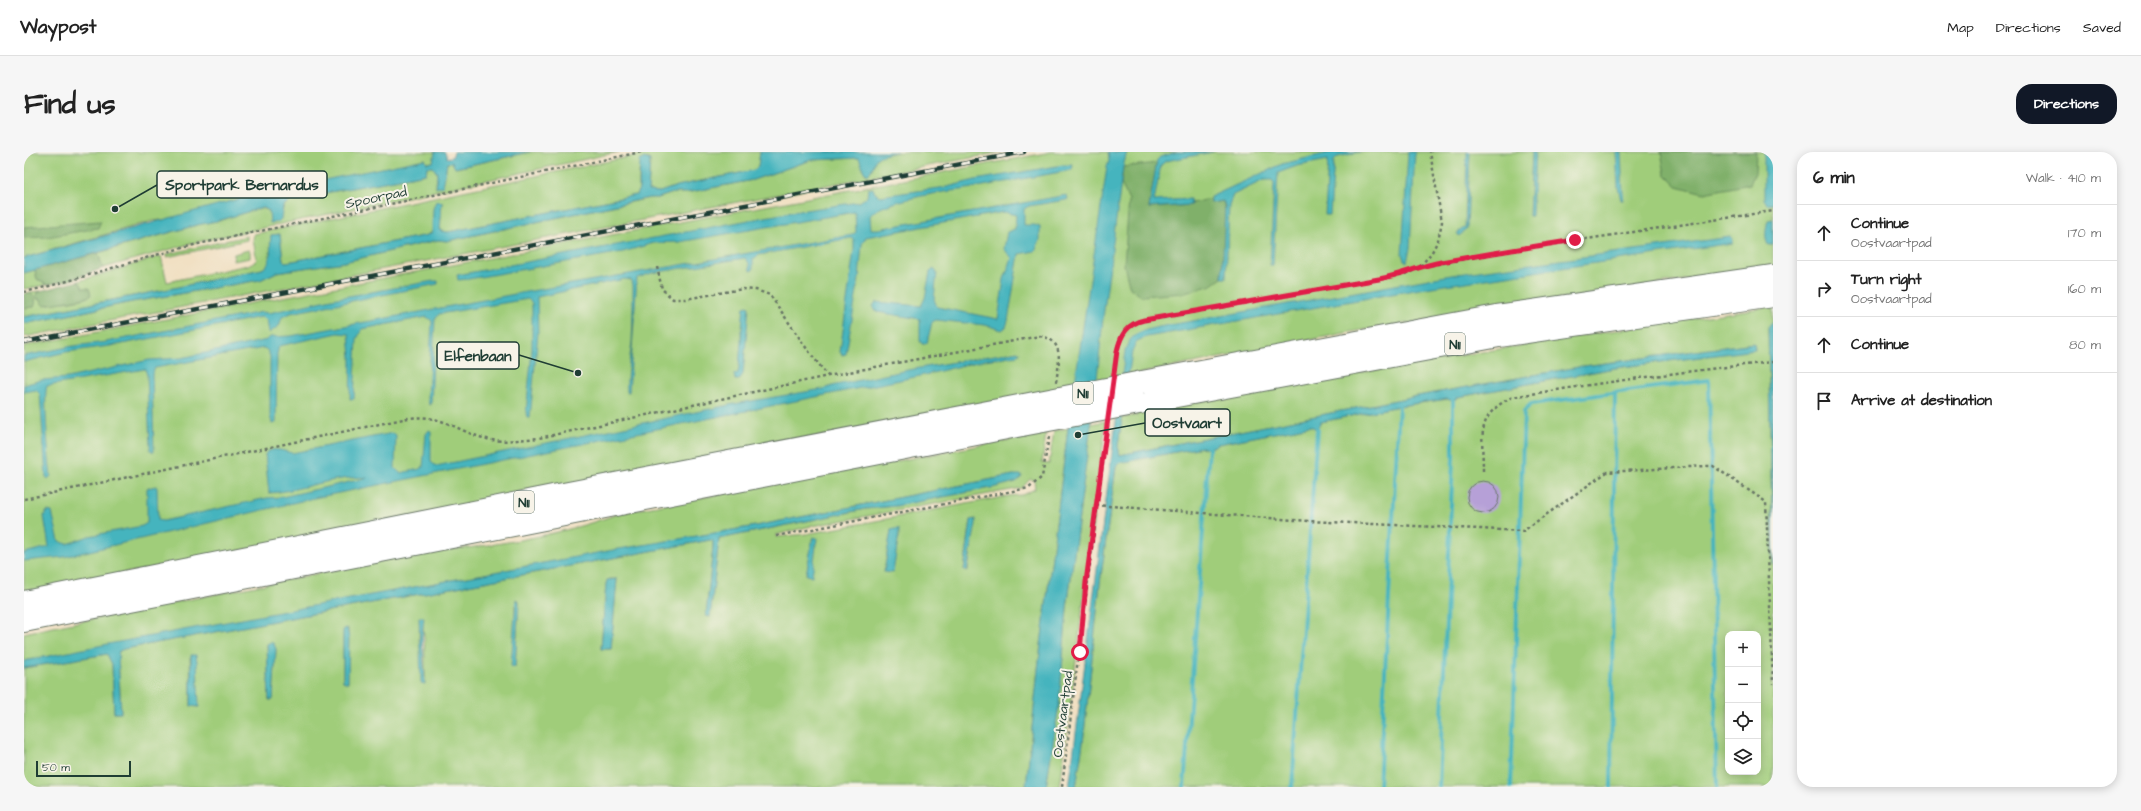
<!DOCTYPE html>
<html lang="en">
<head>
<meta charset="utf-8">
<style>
  :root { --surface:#fff; --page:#f6f6f6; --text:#222; --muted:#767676; --line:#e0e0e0; --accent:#111827 }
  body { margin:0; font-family:"Architects Daughter",sans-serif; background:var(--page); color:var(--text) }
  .controls { position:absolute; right:12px; bottom:12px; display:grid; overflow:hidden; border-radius:8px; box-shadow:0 2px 10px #0003 }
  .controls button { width:36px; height:36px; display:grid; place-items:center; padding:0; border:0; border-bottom:1px solid var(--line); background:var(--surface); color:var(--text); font:20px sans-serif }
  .scale { position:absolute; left:12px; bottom:10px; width:95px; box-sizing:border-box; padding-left:4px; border:2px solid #1f3d34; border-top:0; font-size:11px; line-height:14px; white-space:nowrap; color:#1f3d34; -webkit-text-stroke:3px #f7f3e8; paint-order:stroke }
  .stop { position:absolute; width:12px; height:12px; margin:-9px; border:3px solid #e11d48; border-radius:50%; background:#fff }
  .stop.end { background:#e11d48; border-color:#fff; box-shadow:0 1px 4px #0008 }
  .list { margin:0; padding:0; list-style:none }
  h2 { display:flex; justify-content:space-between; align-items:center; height:52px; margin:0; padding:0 16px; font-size:17px }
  h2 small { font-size:13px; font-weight:400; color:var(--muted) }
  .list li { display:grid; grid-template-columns:26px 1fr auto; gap:12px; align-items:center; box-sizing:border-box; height:56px; padding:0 16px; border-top:1px solid var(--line) }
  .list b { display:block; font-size:15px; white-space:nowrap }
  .list p { margin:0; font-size:13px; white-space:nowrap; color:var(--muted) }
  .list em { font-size:13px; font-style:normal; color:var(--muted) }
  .icon { flex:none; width:22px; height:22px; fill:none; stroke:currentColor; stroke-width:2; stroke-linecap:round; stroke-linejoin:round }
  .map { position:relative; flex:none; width:1749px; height:635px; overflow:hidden; border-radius:16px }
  header { display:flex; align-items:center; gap:24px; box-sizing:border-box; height:56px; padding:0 20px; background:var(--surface); border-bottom:1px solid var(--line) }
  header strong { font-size:19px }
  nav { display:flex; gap:22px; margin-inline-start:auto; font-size:14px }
  .intro { display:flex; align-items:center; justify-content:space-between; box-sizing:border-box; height:96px; padding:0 24px }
  h1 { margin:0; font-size:28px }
  .button { padding:10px 18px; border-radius:16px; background:var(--accent); color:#fff; font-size:14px; font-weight:700 }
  main { display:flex; gap:24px; padding:0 24px }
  aside { flex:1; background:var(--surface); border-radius:16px; box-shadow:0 2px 10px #0003 }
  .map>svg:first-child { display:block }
  .green { fill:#a0cd7a; stroke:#608557; fill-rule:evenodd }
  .forest { fill:#80b06a; stroke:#50764f }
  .water { fill:#45b4be; stroke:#327879 }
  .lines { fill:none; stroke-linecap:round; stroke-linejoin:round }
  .stream { stroke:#45b4be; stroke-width:4 }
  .building { fill:#b6a0d7 }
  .highway-casing { stroke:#687666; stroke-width:24 }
  .path { stroke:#687666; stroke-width:2.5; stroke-dasharray:3 3; stroke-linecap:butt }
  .highway { stroke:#fff; stroke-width:22 }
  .rail-casing { stroke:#1f3d34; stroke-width:4.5 }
  .rail { stroke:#f7f3e8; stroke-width:3; stroke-dasharray:9; stroke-linecap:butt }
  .highway-bridge-casing { stroke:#687666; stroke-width:24; stroke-linecap:butt }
  .highway-bridge { stroke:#fff; stroke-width:22 }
  .route { stroke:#e11d48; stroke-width:5 }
  .labels { text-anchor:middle; stroke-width:4; stroke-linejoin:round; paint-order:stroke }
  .shield { fill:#f7f3e8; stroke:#60746a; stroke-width:1 }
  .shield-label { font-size:13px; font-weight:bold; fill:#1f3d34 }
  .street-label { font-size:14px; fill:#1f3d34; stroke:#f7f3e8 }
  .leader { fill:none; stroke:#1f3d34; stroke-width:1.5 }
  .callout-dot { fill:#1f3d34; stroke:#f7f3e8; stroke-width:1.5 }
  .callout { fill:#f7f3e8; stroke:#1f3d34; stroke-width:1.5 }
  .callout-label { font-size:15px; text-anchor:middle; font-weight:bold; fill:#1f3d34 }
</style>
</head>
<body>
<header>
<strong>Waypost</strong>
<nav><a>Map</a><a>Directions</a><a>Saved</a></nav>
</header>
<div class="intro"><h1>Find us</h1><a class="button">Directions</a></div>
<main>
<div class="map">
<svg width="1749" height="635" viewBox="0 0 1749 635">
  <rect width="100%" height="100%" fill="#f7f3e8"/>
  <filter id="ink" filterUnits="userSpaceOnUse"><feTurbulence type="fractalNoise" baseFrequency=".025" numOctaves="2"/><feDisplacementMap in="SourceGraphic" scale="8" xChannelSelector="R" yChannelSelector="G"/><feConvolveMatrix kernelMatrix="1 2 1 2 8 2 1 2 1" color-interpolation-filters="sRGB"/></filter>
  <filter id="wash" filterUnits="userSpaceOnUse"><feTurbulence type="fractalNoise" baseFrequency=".012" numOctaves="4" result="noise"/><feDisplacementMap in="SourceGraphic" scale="16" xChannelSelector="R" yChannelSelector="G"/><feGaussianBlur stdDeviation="0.9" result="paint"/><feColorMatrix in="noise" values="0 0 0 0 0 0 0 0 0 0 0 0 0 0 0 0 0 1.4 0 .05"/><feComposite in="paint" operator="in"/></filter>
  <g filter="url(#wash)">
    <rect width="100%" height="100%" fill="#f1e0c3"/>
    <path class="green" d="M0,0H411L412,1L409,10L403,11L401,7L145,67L128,69L0,106Z
      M506,0H595L173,90L79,116L74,101L173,73L197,68L236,56L258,62C259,54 261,51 269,47L402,22L403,15H409L413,21L412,36L420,30L423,11L428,10L432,16Z
      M629,0H736L734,15L730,18L653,34L636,40L624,39L626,8L623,6L615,19V37L612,43L424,80L416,79L418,50L408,80L404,83L269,109L261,110L259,108L256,82L247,83C245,95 250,111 238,117L145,137L0,165V156L10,155L9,143L6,140L16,139L13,141L15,147L41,150L62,146L55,129L137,104L143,130L224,113L233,108L229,88L230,82Z
      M873,0H978L0,185V172L108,150L236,128L253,120L320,110L414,88L423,89L626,46H634L649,41H661L729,28L787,8L835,6L842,23L849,13L850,7L856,3Z
      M1027,0H1749V114L1326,180L0,441V194Z
      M223,84V88L143,105V102Z
      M224,98L226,99V106L209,109L210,102Z
      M11,118L13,127L23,133L0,137V121Z
      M1749,154V171L1744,175L1749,412V635H1052L1059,591L1076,431L1092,315L1095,311L1178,295L1185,297L1194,292L1286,274L1293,277L1297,270L1375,254L1424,247L1429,249L1434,245L1591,216L1731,197L1730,191L1560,214L1377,247L1096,303L1094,294L1098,266L1113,263L1114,260C1325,221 1537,186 1749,154ZM1704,482H1734V620H1704Z
      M1082,269L1036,635H1022L1035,553L1043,456L1067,272Z
      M1044,276L1014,517L1002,635H0V516L83,502L88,512L90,561H97L94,503L95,499L100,497L686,388L689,389V395L682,464L686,465L695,387L841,357L872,354L992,330L995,324L989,323L726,375L508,413L0,509V481L395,401C463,395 532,385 596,361L1022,281L1018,311L1025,312L1030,279ZM1006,327L1010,328L1011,337L998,343L985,344L782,382L752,385V383L783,375L998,336ZM951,367L944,419L940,418L947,368ZM867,378L875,382L872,399L860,420ZM788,392H792L787,424L782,423ZM585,427H593L587,497H577L582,432ZM494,447L495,449L491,515V453ZM396,465C402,475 401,517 401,531L395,487ZM324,476V531L319,529V483ZM243,492L252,497L249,547L245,548ZM166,505L175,555H174L167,554Z"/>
    <path class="forest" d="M1637,0H1732L1731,21L1726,32L1680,41L1653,34L1641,22Z
      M1133,11L1125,56L1167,53V51L1186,47L1187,51L1199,49L1202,61L1198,126L1188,133L1161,141L1117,144L1106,136L1100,113L1105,48L1097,32L1099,15Z
      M77,69L74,76L23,85L0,86V75Z
      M74,101L79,116L46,128L23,133L13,127L11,118Z
      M55,129L59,136H65L67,143L62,146L21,153L18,152L17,147H13L12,144L16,139Z
      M6,140C11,145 13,149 10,155L0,156V142Z"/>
    <path class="water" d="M411,0H421L423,6L428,5L430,0H506L431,16L428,10L423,11L419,34L412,36L413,21L409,15H403L402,22L269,47L259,54L257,67L254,70L246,71L245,59L240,56H236L197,68L173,73L0,121V106L233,42L401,7L403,11L409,10Z
      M736,0H873C843,6 857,5 844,23L840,20L835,6L787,8L729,28L661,41H649L634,46H625L423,89L414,88L320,110L253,120L236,128L108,150L0,172V165L145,137L238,117C250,111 245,95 247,83L256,82L259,108L261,110L269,109L404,83L408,80L409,57L412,49L418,50L416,79L424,80L612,43L615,37L616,9L620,6L626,8L624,39L636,40L653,34L730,18L734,15Z
      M1084,0H1103L1099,15L1079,166L1073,227L1043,456L1035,553L1022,635H1002L1014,517L1044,276L1083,15L1085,9Z
      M1153,0H1189L1142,9L1137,13L1130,49L1166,47L1167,53L1125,56L1133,8L1136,5Z
      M1308,0H1336L1314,5L1310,9L1306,63H1301L1304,8L1273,14L1254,21L1249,113H1246L1250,31L1248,28H1240L1209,43L1205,53L1202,126H1198L1201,54L1199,49L1187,51L1186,45L1258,12Z
      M1384,0H1391L1386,97L1383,110L1380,108L1378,102Z
      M1443,0H1446L1443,77L1435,84L1433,81L1441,75Z
      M1508,0H1511L1508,64H1505Z
      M1592,0H1597L1599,42V48H1597L1594,35Z
      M1740,0H1749V52H1743L1740,47Z
      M1039,13H1049L1048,18L937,38C921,39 853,50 846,64L847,77H854L1043,43L1044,47L1042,48L1005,54L1000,57V73H1011L1016,75V88L1011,99L995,102L984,169L982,175L978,178L961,173L912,168L908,170L903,191L901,192H898L896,189V167L853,160L849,154L852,150L897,154L901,146L906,120L910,117L913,121L910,147L913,155L974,167L980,127L988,106L980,97L983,80L991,77L992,63L980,60L842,85L838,92L835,127L822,202L818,203L816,200L830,98V87L827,86L735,103L729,107V118L726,119L725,111L721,106L628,121L613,126L605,240H603C602,222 606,207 608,190C609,171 609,152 609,133L607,128L601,127L513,145L514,181L506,266H503L502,261L508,198V151L504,147L415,162L411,167L407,253L405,252L404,245L408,169L403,165L338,177L333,187L330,247H326L327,206L325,182L314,181L255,194L253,202L252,271L248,272L246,263V204L243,198L240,196L131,216L128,222L130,300L126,298V295L123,223L121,217L23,234C19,243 25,310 27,324L24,327L22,325L16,242L12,238L0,240V233L17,228L44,226L125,208L157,206L243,188L246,185L267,184L507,139L828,83L832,80L831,60L655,90L630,91L599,100L445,127L434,128L433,123L768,60L835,50L843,45L844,37L849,36L851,41L856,44L923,35L951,28Z
      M1749,67V93H1744C1740,85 1742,76 1744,68Z
      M1706,85L1709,87V91L1408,135L1123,185L1113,189L1108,200L1094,294L1096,303L1377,247L1560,214L1730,191L1731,198L1591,216L1434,245L1429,249L1423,247L1375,254L1297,270L1293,277L1286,274L1194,292L1185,297L1178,295L1095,311L1092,315L1076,431L1059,591L1052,635H1045L1101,199C1106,181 1118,179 1134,175L1433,122Z
      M409,129H414V132L267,161L258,165L255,174L245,181L243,168L238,165L93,193L42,200L0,210V204L49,194L82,190L238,160L245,161L308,147Z
      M723,154L725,155L719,222L715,228H711L710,222L714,221L715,215L719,164L720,155Z
      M1747,171H1749V412L1744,175Z
      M994,199L996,202L993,203L961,208L896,224L290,346L40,405L0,409V401L25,395L20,364L23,359L28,360L35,389L43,392L65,384L118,374L123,371V336L132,334L133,336L134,368L139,369L243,346L258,345L343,326C311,323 277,339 245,341L241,302C248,294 259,299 268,301L369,281L372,283L371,316L376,321L396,317L399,315L402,282L405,278L407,279V310L412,314L715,251L799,237L812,233L884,218Z
      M989,323H997L998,325L992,330L972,335L872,354L841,357L695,387L686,465L682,464L689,395V389L686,388L100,497L95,499L94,503L97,561H90L88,512L83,502L0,516V509L84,492L589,398L726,375Z
      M952,367V372L943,419L940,418L947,368Z
      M870,377H875V382L869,421L860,420L867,378Z
      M789,385L793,386L788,424L782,423Z
      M593,427L587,497H577L582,432L583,428Z
      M492,447L495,449L491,515H487Z
      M395,465H400L398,484L401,532L397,531Z
      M323,476L325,486L324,531L319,529V479L320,477Z
      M247,490L250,492L252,497L249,548H245L243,492Z
      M167,503H172L173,510L175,555L167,554Z"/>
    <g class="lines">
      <path class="stream" d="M1160,635L1185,297
        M1268,635L1293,277
        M1355,635L1375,254
        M1415,635L1429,307V249
        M1487,635L1500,259L1507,252L1685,228L1693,635
        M1587,635L1591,240"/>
    </g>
    <g id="blocks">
      <path class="building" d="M1443 345a16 16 0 1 1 32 0a16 16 0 1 1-32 0Z"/>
    </g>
  </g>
  <g filter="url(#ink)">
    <use href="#blocks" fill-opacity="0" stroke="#687666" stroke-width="1"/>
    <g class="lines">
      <defs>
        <path id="highway" d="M1118,230L1473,164L1749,124
          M1115,251L1475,184L1749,144
          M0,450L529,344L1000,253
          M0,469L998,273"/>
      </defs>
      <use href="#highway" class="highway-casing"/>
      <path class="path" d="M633,115L638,137L649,147H662L718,137L732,138L746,143L783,197L804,224
        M1395,115L1496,97L1749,59
        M0,140C59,127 115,106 174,92L617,0
        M1090,220C1093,200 1093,179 1113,170L1355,127L1384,121L1395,116L1408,100L1414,88L1418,70L1406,0
        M1459,319C1459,283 1451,264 1488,245C1575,231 1661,219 1749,210
        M0,347L384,266C420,262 431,279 463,287C479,291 498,287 515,286L804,224L1016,184C1041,188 1035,211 1032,230
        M1072,353L1284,369L1499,379L1583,320L1682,314H1689L1742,350L1749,532
        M752,384L1005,336L1018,325L1025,285
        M1038,635L1083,274"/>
      <use href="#highway" class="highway"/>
      <defs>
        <path id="rail" d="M0,190L1000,0"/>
      </defs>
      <use href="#rail" class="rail-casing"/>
      <use href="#rail" class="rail"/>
      <defs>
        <path id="highway-bridge" d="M1000,253L1118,230
          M998,273L1115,251"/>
      </defs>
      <use href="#highway-bridge" class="highway-bridge-casing"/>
      <use href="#highway-bridge" class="highway-bridge"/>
    </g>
  </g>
  <g class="lines" filter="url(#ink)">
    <path class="route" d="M1056,500L1062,430L1093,199C1097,182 1103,172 1120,168L1355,127C1377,123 1396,114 1417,110C1462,102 1506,95 1551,88"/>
  </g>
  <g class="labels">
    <g class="shield">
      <rect x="1421" y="181" width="20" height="22" rx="3"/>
      <rect x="1049" y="230" width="20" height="22" rx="3"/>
      <rect x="490" y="339" width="20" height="22" rx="3"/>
    </g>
    <g class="shield-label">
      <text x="1431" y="197">N11</text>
      <text x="1059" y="246">N11</text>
      <text x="500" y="355">N11</text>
    </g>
    <g class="street-label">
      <text transform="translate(352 45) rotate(-12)" y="5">Spoorpad</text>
      <text transform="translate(1038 562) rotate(-83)" y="5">Oostvaartpad</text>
    </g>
  </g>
  <path class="leader" d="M91 57L133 33M554 221L495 203M1054 283L1121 271"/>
  <g class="callout-dot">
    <circle cx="91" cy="57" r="4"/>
    <circle cx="554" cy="221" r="4"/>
    <circle cx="1054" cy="283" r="4"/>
  </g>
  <g class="callout">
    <rect x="133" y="19" width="170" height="27" rx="4"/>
    <rect x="413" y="190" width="82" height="27" rx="4"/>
    <rect x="1121" y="257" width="85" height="27" rx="4"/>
  </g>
  <g class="callout-label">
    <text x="218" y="38">Sportpark Bernardus</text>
    <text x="454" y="209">Elfenbaan</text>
    <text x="1163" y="276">Oostvaart</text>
  </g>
</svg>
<div class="controls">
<button>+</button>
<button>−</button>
<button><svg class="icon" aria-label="locate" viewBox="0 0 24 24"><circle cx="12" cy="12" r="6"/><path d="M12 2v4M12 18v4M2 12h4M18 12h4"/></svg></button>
<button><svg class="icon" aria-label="layers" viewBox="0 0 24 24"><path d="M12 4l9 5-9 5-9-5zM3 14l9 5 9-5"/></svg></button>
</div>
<div class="scale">50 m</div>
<div class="stop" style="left:1056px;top:500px"></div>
<div class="stop end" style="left:1551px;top:88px"></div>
</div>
<aside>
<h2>6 min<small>Walk · 410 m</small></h2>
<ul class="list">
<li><svg class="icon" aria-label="ahead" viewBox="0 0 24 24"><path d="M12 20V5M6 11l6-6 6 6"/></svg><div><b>Continue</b><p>Oostvaartpad</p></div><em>170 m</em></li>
<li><svg class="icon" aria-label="right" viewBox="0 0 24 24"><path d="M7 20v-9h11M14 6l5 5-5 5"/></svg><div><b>Turn right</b><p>Oostvaartpad</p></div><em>160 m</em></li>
<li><svg class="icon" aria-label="ahead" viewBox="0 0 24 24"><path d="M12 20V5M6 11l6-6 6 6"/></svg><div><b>Continue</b></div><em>80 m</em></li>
<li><svg class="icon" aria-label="arrive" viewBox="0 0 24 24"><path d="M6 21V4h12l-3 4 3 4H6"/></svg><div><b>Arrive at destination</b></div></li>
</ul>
</aside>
</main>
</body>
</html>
